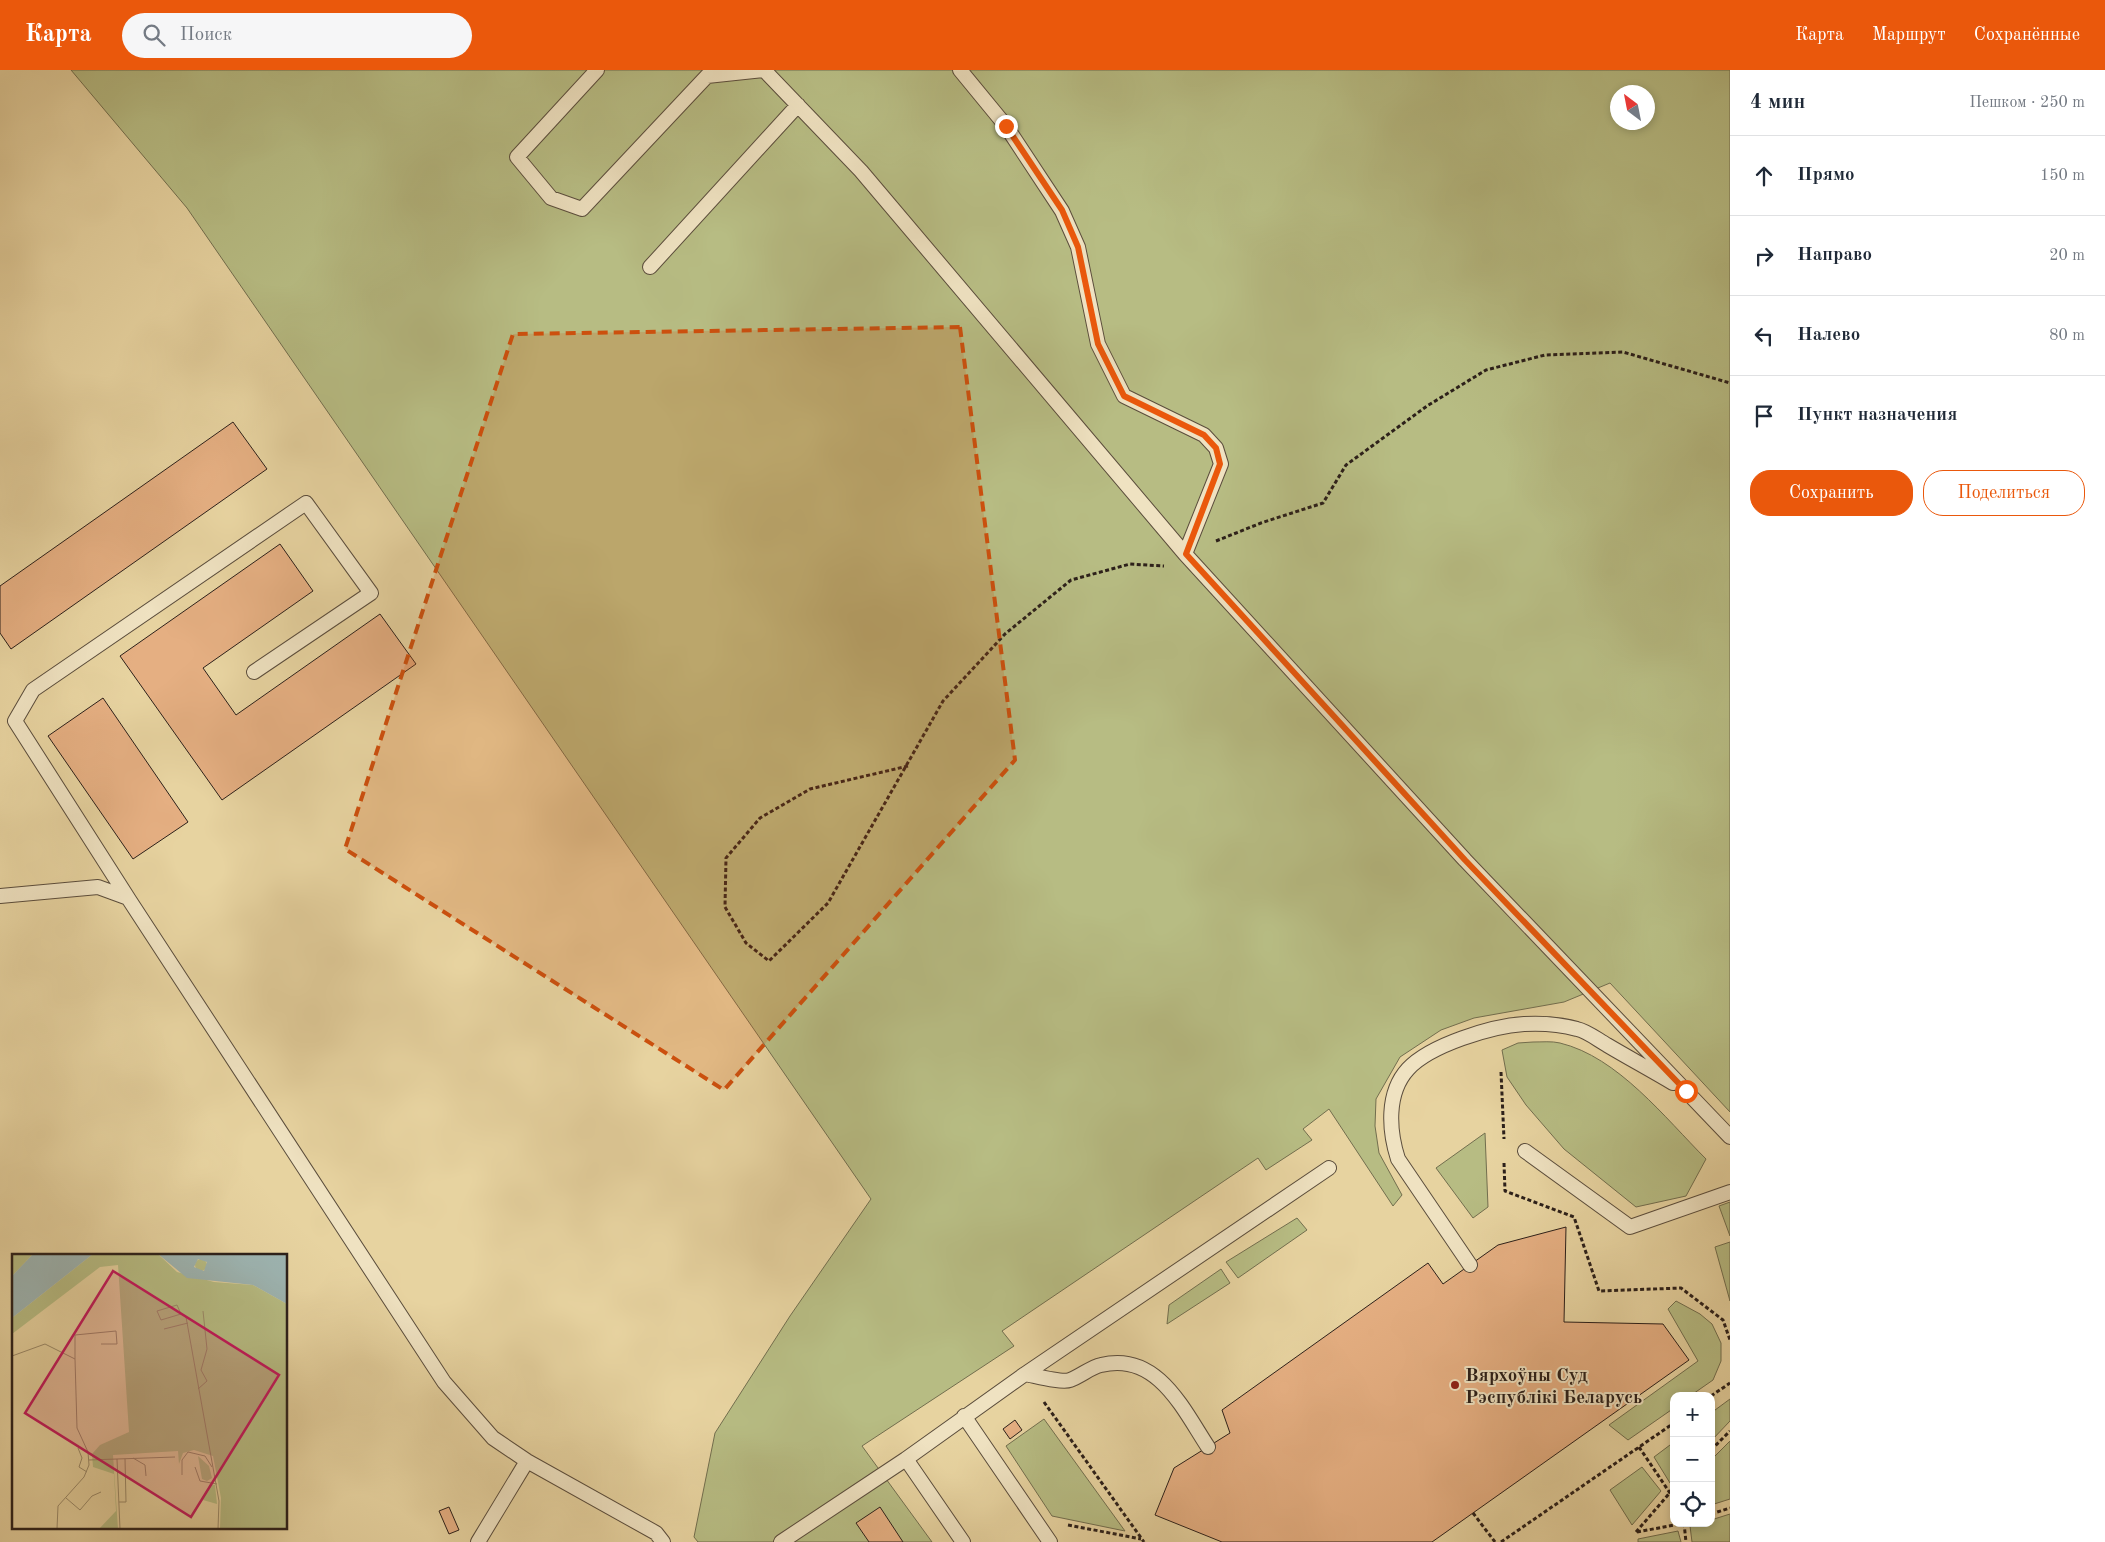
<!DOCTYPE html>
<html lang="ru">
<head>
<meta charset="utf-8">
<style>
  :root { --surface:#fff; --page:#f6f6f7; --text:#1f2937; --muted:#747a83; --line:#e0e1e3; --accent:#ea580c }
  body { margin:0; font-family:"Old Standard TT",serif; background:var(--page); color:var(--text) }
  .controls { position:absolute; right:15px; bottom:15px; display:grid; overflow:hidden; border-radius:10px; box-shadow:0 2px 8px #0003 }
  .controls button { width:45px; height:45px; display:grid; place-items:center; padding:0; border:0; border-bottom:1px solid var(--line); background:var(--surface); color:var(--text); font:25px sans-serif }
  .compass { position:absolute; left:1610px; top:15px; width:45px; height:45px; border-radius:50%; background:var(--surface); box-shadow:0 2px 8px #0003; rotate:328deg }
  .stop { position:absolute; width:15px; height:15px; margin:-11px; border:4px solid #ea580c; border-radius:50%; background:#fff }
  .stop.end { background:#ea580c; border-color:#fff; box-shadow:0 1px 5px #0008 }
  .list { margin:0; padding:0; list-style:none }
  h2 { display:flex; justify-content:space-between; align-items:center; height:65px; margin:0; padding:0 20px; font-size:21px }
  h2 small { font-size:16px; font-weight:400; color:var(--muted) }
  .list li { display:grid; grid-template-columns:32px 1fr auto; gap:15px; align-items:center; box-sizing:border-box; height:80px; padding:0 20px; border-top:1px solid var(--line) }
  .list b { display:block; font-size:19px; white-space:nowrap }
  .list em { font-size:16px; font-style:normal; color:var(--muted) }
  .actions { display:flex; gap:10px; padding:15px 20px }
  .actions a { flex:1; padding:11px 0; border:1px solid var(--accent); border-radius:20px; text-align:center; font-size:18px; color:var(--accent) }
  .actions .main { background:var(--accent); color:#fff }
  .icon { flex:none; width:28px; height:28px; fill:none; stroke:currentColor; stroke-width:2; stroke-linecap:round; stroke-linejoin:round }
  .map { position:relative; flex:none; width:1730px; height:1472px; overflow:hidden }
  header { display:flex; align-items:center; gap:30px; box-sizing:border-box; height:70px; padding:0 25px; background:var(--accent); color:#fff }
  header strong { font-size:24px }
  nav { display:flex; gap:28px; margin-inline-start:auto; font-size:18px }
  .search { width:350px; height:45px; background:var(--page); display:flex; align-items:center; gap:12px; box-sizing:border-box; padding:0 18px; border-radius:28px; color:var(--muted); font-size:19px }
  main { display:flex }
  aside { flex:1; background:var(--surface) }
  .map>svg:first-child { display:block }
  .green { fill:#b7bc83; stroke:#726e4e; fill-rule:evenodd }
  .building { fill:#e5af82; stroke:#2c201a }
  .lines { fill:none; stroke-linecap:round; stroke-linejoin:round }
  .service-casing { stroke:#5b4d3c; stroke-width:16 }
  .path { stroke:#2c201a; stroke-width:3; stroke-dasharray:4 2.5; stroke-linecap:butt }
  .service { stroke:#efe2c1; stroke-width:14 }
  .route { stroke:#ea580c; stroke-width:6 }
  .marked { fill:#cc500e; fill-opacity:0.2; stroke:#cc500e; stroke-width:4; stroke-dasharray:10 6; stroke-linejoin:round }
  .poi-dot { fill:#8f2418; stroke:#efe2c1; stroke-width:2 }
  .labels { text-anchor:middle; stroke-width:4; stroke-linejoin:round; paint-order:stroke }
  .poi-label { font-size:19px; font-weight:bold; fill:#2c201a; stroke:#efe2c1; text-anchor:start }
  .inset-road { fill:none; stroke:#9c8b6a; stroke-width:1 }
  .view { fill:#c2185b; fill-opacity:0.15; stroke:#c2185b; stroke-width:2.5 }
  .inset-edge { fill:none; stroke:#2c201a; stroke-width:2.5 }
</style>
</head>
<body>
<header>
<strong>Карта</strong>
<div class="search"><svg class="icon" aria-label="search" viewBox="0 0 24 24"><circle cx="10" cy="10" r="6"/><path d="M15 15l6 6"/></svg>Поиск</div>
<nav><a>Карта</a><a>Маршрут</a><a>Сохранённые</a></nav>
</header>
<main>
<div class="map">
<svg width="1730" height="1472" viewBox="0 0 1730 1472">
  <rect width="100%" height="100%" fill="#e7d3a0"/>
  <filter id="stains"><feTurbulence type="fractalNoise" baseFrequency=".004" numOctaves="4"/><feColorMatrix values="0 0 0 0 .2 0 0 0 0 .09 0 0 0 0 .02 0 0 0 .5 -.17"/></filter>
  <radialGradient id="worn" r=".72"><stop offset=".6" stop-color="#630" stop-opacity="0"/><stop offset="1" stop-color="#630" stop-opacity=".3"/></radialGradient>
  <path class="green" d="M71,0H1730V1042L1610,913L1564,932L1474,948L1441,960L1400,987L1376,1029L1375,1056L1379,1083L1402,1125L1393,1136L1329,1039L1303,1059L1312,1070L1266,1100L1258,1088L1002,1261L1014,1276L862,1376L932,1472H698L694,1467L715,1363L790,1246L871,1129L187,138ZM1618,22H1648V52H1618Z
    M1533,972C1542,972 1552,971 1560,973C1618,987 1665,1048 1706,1089L1686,1126L1636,1137L1564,1079L1526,1035L1507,1007L1502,980L1518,973Z
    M1485,1063L1488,1137L1473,1148L1436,1098Z
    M1730,1132V1166L1719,1136Z
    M1297,1148L1307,1160L1238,1208L1226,1192Z
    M1730,1172V1231L1715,1177Z
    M1221,1199L1230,1213L1167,1254L1169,1235Z
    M1676,1231L1700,1244L1712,1254L1721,1273V1291L1713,1310L1690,1326H1674V1338L1628,1370L1609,1355L1698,1291L1668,1239Z
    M1730,1329V1351L1711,1371V1343Z
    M1044,1349L1125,1461L1052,1446L1006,1376Z
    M1730,1371V1429L1711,1435V1390Z
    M1674,1372V1410L1670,1413L1654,1387Z
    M1642,1397L1661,1421L1632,1455L1610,1420Z
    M1730,1444V1472H1692L1690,1456L1711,1453V1450Z
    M1678,1461L1681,1472H1638V1469Z"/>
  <path class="building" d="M233,352L267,399L11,579L0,563V516Z
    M280,474L313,521L203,598L236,645L380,544L416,594L222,730L120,586Z
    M103,628L188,752L133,789L48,666Z
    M1566,1157L1564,1252L1663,1254L1689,1290L1432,1472H1222L1155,1445L1174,1398L1230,1363L1222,1340L1428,1193L1443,1214L1498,1175Z
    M1015,1350L1022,1360L1010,1369L1003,1359Z
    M449,1437L459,1460L449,1464L439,1441Z
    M880,1437L903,1472H869L856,1453Z"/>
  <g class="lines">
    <defs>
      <path id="service" d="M597,0L517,87L551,128L582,139L707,6L764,0L861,101L1185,484L1465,790L1730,1067
        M960,0L1006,56L1062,141L1078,177L1098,274L1124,326L1204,365L1216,378L1221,394L1185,484
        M650,197L798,35
        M0,826L98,817L128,828L444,1312L493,1368L527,1391L656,1463L663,1472
        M128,828L15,651L33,620L306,433L371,523L254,602
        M1525,1081L1630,1157L1730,1122
        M1470,1195L1398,1089C1389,1061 1386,1023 1408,999C1430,975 1492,956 1524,954C1542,953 1559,954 1577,959C1587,961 1598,970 1607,975C1629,988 1651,1000 1673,1013
        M1025,1304C1036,1306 1062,1313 1070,1310C1081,1306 1091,1297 1101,1295C1157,1281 1183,1339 1208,1377
        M964,1346L1050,1472
        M906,1389L1025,1304L1329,1098
        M478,1472L527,1391
        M781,1472L906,1389L963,1472"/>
    </defs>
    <use href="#service" class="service-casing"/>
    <path class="path" d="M1216,471L1261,453L1323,433L1346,395L1427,336L1486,300L1545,285L1623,282L1730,313
      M908,696L810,719L760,748L726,788L725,837L746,873L769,891L828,833L943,631L1005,564L1071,510L1130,494L1164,496
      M1501,1002L1504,1069
      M1504,1093L1505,1121L1574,1147L1599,1221L1681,1218L1723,1250L1730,1270
      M1711,1326L1730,1313
      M1044,1332L1144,1472
      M1639,1377L1674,1429
      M1711,1380L1730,1361
      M1473,1443L1495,1472
      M1711,1444L1730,1438
      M1684,1453L1686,1472
      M1068,1455L1141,1469
      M1636,1462L1674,1418
      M1637,1462L1685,1453
      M1501,1472L1674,1353"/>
    <use href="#service" class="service"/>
  </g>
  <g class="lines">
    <path class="route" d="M1006,56L1062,140L1078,177L1098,274L1124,326L1204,365L1216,378L1220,394L1186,484L1465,790L1686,1021"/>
  </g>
  <path class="marked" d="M960,257L1015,690L724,1020L345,779L513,264Z"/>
  <circle class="poi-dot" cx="1455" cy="1315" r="5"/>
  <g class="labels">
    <g class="poi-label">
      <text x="1465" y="1311">Вярхоўны Суд<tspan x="1465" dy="22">Рэспублікі Беларусь</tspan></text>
    </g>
  </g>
  <g transform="translate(12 1184)">
    <rect width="275" height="275" fill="#e7d3a0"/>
    <path d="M0,0H21L0,22ZM81,0H146L165,18L202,28L241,31L275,50V275H208L209,244L201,202L182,196L171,199L167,210L166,197L101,201L106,275H87L104,257L102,220L81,213L80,200L88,191L117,178L106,11L88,13L0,80V64ZM183 11a6 6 0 1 1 12 0a6 6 0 1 1-12 0ZM186,202L197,212L200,224L195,227L190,225ZM198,230L203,231L205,250L191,246Z" fill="#b7bc83"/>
    <path d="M21,0H81L0,64V22ZM146,0H275V50L241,31L175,24ZM186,5L195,8L192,17L182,13Z" fill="#9db4b1" fill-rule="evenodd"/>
    <path class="inset-road" d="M169,60L165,51L145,57L149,66L169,60L174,63L207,247L206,275M152,75L176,69M0,102L33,90L63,105L65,174L76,198L77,211L72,223L46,252L45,275M63,105V81L104,77L105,90H89M186,135L195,127L189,116L195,95L191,57M66,194L70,204L67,213L75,218M121,204L133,211L134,222M105,205L163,203M77,206L105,205L108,275M183,213L188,227L205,230M170,221V206L176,198L193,202L200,213M54,244L68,256L80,242L89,238M107,248H114L113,205"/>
    <path class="view" d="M101,17L267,121L179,263L13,159Z"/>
    <rect width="275" height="275" class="inset-edge"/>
  </g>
  <rect width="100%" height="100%" filter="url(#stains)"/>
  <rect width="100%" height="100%" fill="url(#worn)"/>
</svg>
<div class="controls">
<button>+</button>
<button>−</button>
<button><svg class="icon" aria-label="locate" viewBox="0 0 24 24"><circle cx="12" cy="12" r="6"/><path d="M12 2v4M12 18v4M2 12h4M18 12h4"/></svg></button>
</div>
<svg class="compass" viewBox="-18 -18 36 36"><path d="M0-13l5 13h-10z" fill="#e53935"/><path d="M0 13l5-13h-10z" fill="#747a83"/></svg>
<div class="stop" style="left:1686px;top:1021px"></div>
<div class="stop end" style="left:1006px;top:56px"></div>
</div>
<aside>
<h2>4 мин<small>Пешком · 250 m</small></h2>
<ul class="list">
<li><svg class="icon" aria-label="ahead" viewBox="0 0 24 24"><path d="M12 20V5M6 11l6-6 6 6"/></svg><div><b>Прямо</b></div><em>150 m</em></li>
<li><svg class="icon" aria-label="right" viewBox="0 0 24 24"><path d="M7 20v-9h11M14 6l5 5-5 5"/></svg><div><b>Направо</b></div><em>20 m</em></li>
<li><svg class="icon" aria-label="left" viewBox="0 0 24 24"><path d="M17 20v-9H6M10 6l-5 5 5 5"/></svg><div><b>Налево</b></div><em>80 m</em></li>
<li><svg class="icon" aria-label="arrive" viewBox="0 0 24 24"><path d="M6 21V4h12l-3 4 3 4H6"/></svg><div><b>Пункт назначения</b></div></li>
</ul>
<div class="actions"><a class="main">Сохранить</a><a>Поделиться</a></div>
</aside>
</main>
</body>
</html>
